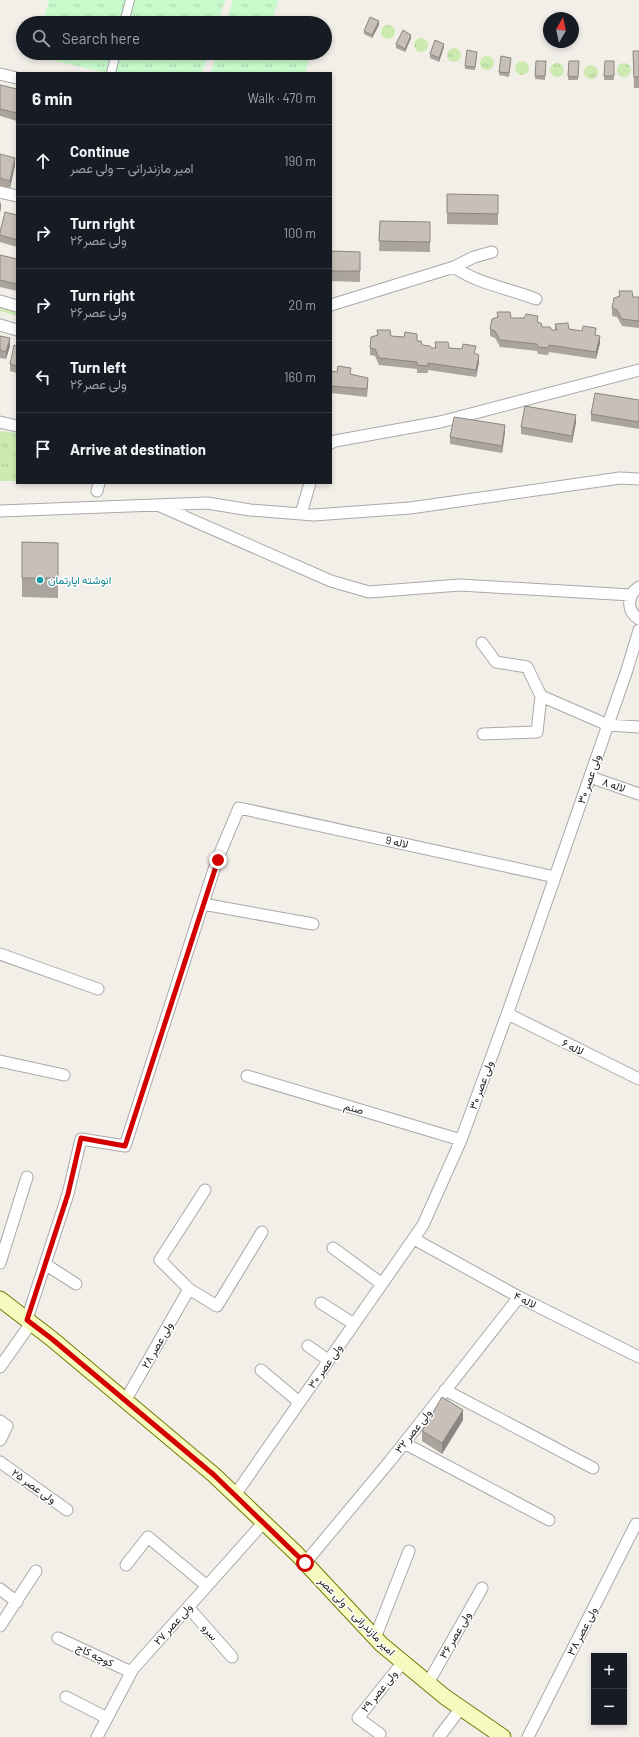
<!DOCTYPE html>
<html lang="en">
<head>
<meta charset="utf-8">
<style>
  :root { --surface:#171b24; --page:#242831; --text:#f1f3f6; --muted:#9ea1a6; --line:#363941 }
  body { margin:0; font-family:Barlow,Vazirmatn,sans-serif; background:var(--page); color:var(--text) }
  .controls { position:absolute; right:12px; bottom:12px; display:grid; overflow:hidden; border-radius:0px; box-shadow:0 2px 6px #0003 }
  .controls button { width:36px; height:36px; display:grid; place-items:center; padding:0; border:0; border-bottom:1px solid var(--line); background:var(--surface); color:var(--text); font:20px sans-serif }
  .compass { position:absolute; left:543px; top:12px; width:36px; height:36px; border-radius:50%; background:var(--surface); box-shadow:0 2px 6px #0003; rotate:9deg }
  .stop { position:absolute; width:12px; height:12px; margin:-9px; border:3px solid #d40000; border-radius:50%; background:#fff }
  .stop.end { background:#d40000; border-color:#fff; box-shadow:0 1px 4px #0008 }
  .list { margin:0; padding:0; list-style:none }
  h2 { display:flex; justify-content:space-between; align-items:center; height:52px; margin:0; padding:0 16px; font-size:17px }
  h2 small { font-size:13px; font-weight:400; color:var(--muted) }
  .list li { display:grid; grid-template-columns:26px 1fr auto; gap:12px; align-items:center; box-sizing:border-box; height:72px; padding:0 16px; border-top:1px solid var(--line) }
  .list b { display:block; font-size:15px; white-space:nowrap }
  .list p { margin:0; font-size:13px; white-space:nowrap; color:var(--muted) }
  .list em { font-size:13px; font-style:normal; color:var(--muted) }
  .icon { flex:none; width:22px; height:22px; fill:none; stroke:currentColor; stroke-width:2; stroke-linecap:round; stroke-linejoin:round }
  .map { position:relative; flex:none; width:639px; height:1737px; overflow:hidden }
  .search { position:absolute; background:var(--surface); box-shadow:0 2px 6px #0003; left:16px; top:16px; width:316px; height:44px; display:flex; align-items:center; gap:10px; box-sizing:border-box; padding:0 14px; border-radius:22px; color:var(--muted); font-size:15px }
  .panel { position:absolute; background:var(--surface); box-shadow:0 2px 6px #0003; left:16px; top:72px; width:316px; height:412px; border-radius:0px }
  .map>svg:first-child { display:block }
  .grass { fill:url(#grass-tufts) }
  .park { fill:url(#park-tufts) }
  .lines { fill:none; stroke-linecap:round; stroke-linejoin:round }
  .pedestrian-casing { stroke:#a9a9a9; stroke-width:10 }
  .minor-casing { stroke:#a9a9a9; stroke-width:13 }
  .secondary-casing { stroke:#707d05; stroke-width:17 }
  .pedestrian { stroke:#fff; stroke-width:8 }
  .minor { stroke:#fff; stroke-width:11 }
  .secondary { stroke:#f7fabf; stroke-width:15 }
  .wall { fill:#aba49e }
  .shaded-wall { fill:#8b8681 }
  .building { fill:#c7bfb8; stroke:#8b8681 }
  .route { stroke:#d40000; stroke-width:5 }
  .culture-dot { fill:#0f9aa8; stroke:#fff; stroke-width:1.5 }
  .labels { text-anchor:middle; stroke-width:3; stroke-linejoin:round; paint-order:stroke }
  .culture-label { font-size:11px; fill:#0d838f; stroke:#fff; text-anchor:start }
  .street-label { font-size:11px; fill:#222; stroke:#fff }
</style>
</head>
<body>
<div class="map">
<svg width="639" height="1737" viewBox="0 0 639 1737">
  <defs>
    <pattern id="grass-tufts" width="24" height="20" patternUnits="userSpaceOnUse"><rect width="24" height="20" fill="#cdebb0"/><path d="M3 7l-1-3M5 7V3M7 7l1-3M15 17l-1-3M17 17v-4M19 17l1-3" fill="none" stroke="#b0c997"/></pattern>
    <pattern id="park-tufts" width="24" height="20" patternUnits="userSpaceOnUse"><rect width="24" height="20" fill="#c8facc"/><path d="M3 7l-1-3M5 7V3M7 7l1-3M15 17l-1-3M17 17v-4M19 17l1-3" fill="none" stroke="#acd6af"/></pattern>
  </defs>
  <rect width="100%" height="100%" fill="#f2efe9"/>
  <path class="grass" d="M381 32a7 7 0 1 1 14 0a7 7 0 1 1-14 0Z
    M414 45a7 7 0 1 1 14 0a7 7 0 1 1-14 0Z
    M447 55a7 7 0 1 1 14 0a7 7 0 1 1-14 0Z
    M480 63a7 7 0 1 1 14 0a7 7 0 1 1-14 0Z
    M515 68a7 7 0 1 1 14 0a7 7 0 1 1-14 0Z
    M617 70a7 7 0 1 1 14 0a7 7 0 1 1-14 0Z
    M550 70a7 7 0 1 1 14 0a7 7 0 1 1-14 0Z
    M584 72a7 7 0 1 1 14 0a7 7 0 1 1-14 0Z
    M0,301L17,305V316L0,311Z
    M0,431L17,433V481H0Z"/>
  <path class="park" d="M49,0H225L218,23H43Z
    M233,0H278L272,21L276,23H226Z
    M36,53H208L202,73H106L35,56Z
    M217,53H311L305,73H211Z"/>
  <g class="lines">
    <defs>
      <path id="pedestrian" d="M124,23L130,0
        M111,73L116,53"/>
      <path id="minor" d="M0,74L17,78
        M0,192L17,196
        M454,267C478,284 508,288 536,299
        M0,301L17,306
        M331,305L454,267L474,257L492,252
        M0,325L17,330
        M0,422L17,426
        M331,443L335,441L440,422L639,370
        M97,491L99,483
        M160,506L331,581L369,592L460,585L631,595
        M0,511L207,503L250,510L314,515L410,508L620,478L639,479
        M301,514L310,483
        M639,587C627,595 626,611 639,619
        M482,643L496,662L527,667L541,696L608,725L639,727
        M483,734L537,732L541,696
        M590,777L639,794
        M203,904L313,924
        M0,954L98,989
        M508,1014L639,1079
        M0,1061L64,1075
        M247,1076L461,1140
        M205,1190L160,1260L189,1289L217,1306L262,1232
        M414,1239L519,1297L639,1357
        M333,1248L382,1284
        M0,1263L27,1177
        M45,1264L76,1284
        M321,1303L354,1324
        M27,1319L68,1194L81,1139L125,1146L217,860L239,808L555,877
        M308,1346L328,1360
        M0,1367L31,1323
        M261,1370L299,1402
        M445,1390L593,1468
        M125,1401L189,1289
        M0,1421L7,1426L0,1440
        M404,1443L549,1520
        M0,1462L67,1510
        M235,1495L423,1225L461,1140L509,1009L627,670L639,630
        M305,1563L390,1461L519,1297
        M126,1565L148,1537L207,1586
        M0,1589L17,1602
        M188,1607L232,1657
        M0,1626L36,1571
        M58,1638L131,1672
        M375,1638L409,1551
        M428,1683L482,1588
        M66,1697L107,1718
        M380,1734L358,1718L403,1662
        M97,1737L133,1669L264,1522
        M439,1737L461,1708
        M528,1737L636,1524L639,1526"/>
      <path id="secondary" d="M0,1299L52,1339L214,1475L297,1554L381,1644L445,1697L503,1737"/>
    </defs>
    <use href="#pedestrian" class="pedestrian-casing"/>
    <use href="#minor" class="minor-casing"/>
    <use href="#secondary" class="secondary-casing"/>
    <use href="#pedestrian" class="pedestrian"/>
    <use href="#minor" class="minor"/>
    <use href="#secondary" class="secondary"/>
  </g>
  <path class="wall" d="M379,25L372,38L364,34V31Z
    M411,38L405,52L396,48V44Z
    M444,47L439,62L430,58V54Z
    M633,51H639V88H634Z
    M477,55L475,70L465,69V66Z
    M511,61L509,77L499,75V72Z
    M536,61H546L545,80L535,79Z
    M569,61H579L578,80H568Z
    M605,61H614V80H604Z
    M0,85L17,89V121L0,116Z
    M0,154L15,165L10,188L0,186Z
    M498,195V225L447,224V213Z
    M17,215V247L0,242V232Z
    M380,221L430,222V252L379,251Z
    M331,251L360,252V282L331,281Z
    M0,255L17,259V291L0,287Z
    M619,291L633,297H639V328L622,326L617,317L612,316V308L619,296Z
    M497,312L511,318L538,322L542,327L552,330H555V324L569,329L596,336L600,343L596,359L549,352L548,355L538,354L537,351L500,347L495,338L490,336V329L497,317Z
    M377,330L391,336L417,341L422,345L432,348H435V342L449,348L475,354L479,362L476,377L428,370V373H417V369L379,365L375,356L370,355V348L377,336Z
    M0,336L10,346L6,359L0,358Z
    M17,346V373L10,371V364Z
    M331,371L351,374L368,386L367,397L331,393Z
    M639,400V429L591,421V414Z
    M576,422L572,443L521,434V427Z
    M505,432L502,453L450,444V437Z
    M22,542L58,543V598L22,597Z
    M463,1420L442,1454L422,1441V1431Z"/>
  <path class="shaded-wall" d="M379,21V25L372,38V35Z
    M411,35V38L405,52V49Z
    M444,44V47L439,62V58Z
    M15,158V165L10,188V181Z
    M1,201V208L0,213V205Z
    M600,336V343L596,359V352Z
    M10,338V346L6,359V352Z
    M479,355V362L476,377V370Z
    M576,415V422L572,443V436Z
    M505,425V432L502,453V446Z
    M463,1410V1420L442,1454V1443Z"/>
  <path class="building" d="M370,17L379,21L372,35L364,31Z
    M403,30L411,35L405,49L396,44Z
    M435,40L444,44L439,58L430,54Z
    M467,50L477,52L475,67L465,66Z
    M633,51H639V77H634Z
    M501,56L511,58L509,73L499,72Z
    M536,61H546L545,76H535Z
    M569,61H579L578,77L568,76Z
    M605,61H614V76H604Z
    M0,85L17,89V113L0,109Z
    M0,154L15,158L10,181L0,178Z
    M447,194L498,195V214L447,213Z
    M5,212L17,215V240L0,235V232Z
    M380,221L430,222V242L379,241Z
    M331,251L360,252V271H331Z
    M0,255L17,259V284L0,280Z
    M619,291H632L633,297H639V321L622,319L617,310L612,308L614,298L620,296Z
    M497,312H510L511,318H524L526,314L538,316L537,322L541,323L542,327H550L552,330H557L555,324L568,323L569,329L582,331L583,326L596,328L595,335L600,336L596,352L549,345L548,348L538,347L537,344L500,340L495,331L490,329L492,319L498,317Z
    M377,330H390L391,336L404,337L405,332L417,334V341H421L422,345L430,346L432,348H436L435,342H448L449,348L462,349L463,344L476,346L474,353L479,355L476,370L428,363V366L417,365V362L379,358L375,349L370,348L371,337L378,335Z
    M0,336L10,338L6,352L0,350Z
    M14,345L17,346V366L10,364Z
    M338,366L351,368L350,374L368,378L367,389L331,386V371L337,372Z
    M595,393L639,400V422L591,414Z
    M525,406L576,415L572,436L521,427Z
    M454,417L505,425L502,446L450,437Z
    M22,542L58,543V578H22Z
    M442,1397L463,1410L442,1443L422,1431Z"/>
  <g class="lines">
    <path class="route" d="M218,860L125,1146L81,1138L68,1194L27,1320L52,1339L214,1475L305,1563"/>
  </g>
  <circle class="culture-dot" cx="40" cy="580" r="4"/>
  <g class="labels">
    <g class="culture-label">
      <text x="48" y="584">انوشته اپارتمان</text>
    </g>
    <g class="street-label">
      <text transform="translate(589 779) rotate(-71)" y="4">ولی عصر ۳۰</text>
      <text transform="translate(614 785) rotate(19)" y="4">لاله ۸</text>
      <text transform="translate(397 842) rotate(12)" y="4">لاله 9</text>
      <text transform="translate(573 1047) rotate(26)" y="4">لاله ۶</text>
      <text transform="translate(481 1085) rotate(-70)" y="4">ولی عصر ۳۰</text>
      <text transform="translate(354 1108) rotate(17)" y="4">صنم</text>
      <text transform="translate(525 1300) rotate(27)" y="4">لاله ۴</text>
      <text transform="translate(157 1345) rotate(-60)" y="4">ولی عصر ۲۸</text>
      <text transform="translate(325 1366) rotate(-55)" y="4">ولی عصر ۳۰</text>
      <text transform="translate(413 1431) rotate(-52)" y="4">ولی عصر ۳۲</text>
      <text transform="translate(34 1486) rotate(35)" y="4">ولی عصر ۲۵</text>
      <text transform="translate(357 1616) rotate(46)" y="4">امیر مازندرانی -- ولی عصر</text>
      <text transform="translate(173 1624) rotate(-48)" y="4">ولی عصر ۲۷</text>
      <text transform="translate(582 1631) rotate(-63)" y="4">ولی عصر ۳۸</text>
      <text transform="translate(210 1632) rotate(49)" y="4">سرو</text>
      <text transform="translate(455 1635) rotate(-60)" y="4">ولی عصر ۳۶</text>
      <text transform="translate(95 1655) rotate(26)" y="4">کوچه کاج</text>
      <text transform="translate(379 1691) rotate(-51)" y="4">ولی عصر ۲۹</text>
    </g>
  </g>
</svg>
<div class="controls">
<button>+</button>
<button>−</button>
</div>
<svg class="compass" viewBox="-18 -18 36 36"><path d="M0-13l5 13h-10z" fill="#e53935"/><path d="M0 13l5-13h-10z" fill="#9ea1a6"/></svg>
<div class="stop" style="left:305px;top:1563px"></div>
<div class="stop end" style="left:218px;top:860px"></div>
<div class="search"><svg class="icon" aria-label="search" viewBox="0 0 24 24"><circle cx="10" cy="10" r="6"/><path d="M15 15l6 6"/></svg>Search here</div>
<section class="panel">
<h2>6 min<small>Walk · 470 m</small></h2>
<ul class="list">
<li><svg class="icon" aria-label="ahead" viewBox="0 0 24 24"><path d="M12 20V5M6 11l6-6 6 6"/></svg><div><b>Continue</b><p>امیر مازندرانی -- ولی عصر</p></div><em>190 m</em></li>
<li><svg class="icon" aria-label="right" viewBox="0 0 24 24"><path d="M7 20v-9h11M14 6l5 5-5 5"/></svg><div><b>Turn right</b><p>ولی عصر۲۶</p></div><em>100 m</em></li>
<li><svg class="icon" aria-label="right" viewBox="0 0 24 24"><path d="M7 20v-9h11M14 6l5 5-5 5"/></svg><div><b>Turn right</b><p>ولی عصر۲۶</p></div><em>20 m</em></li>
<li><svg class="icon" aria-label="left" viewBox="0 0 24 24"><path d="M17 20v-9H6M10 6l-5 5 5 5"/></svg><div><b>Turn left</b><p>ولی عصر۲۶</p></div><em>160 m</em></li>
<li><svg class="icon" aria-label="arrive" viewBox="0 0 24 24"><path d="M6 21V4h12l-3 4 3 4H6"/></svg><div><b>Arrive at destination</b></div></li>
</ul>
</section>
</div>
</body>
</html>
